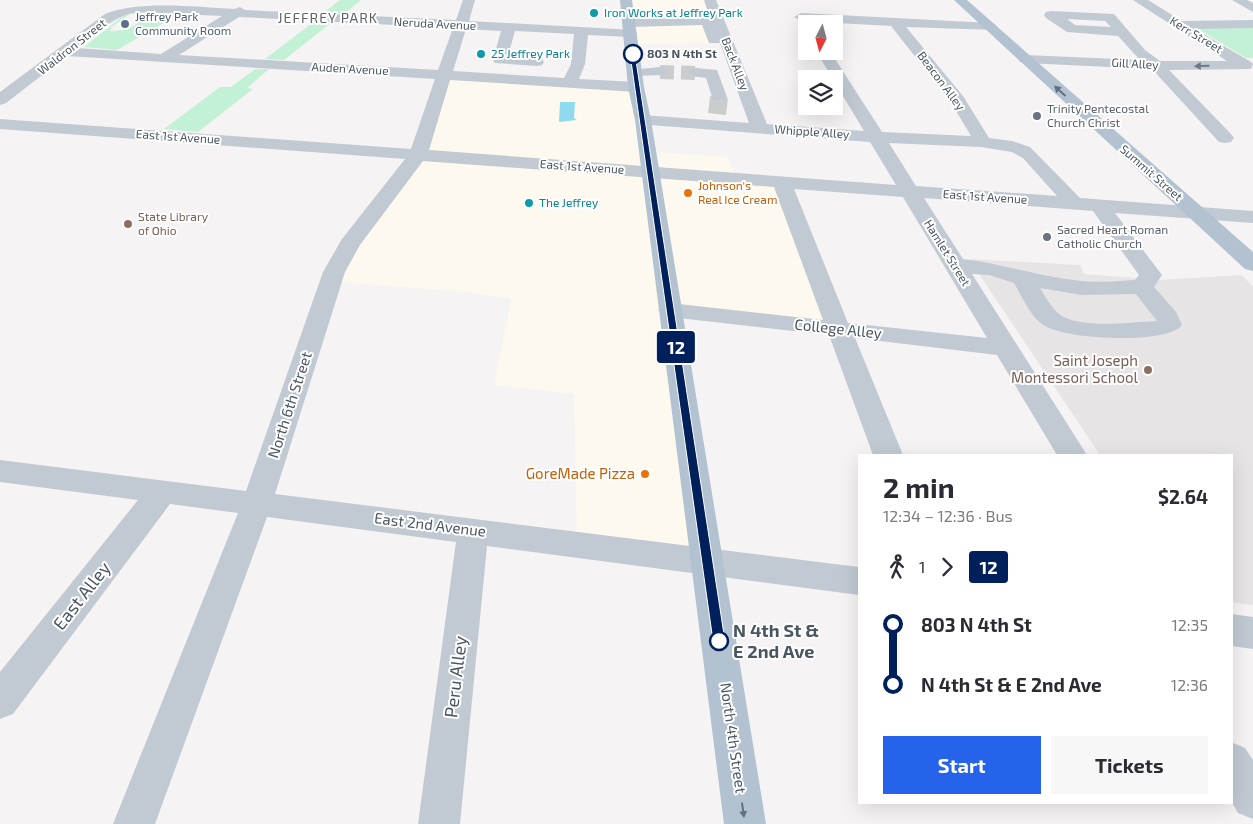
<!DOCTYPE html>
<html lang="en">
<head>
<meta charset="utf-8">
<style>
	body { margin:0; font-family:"Exo 2",sans-serif; background:#f7f7f7; color:#2b2b33; height:100vh; display:flex; flex-direction:column; font-size:19px; white-space:nowrap }
	* { box-sizing:border-box; margin:0 }
	p { font-size:16px; color:#7c7c81 }
	.icon { flex:none; width:28px; height:28px; fill:none; stroke:currentColor; stroke-width:2; stroke-linecap:round; stroke-linejoin:round }
	.map { position:relative; flex:1; overflow:hidden }
	.sheet { position:absolute; left:858px; top:454px; width:375px; height:350px; display:flex; flex-direction:column; background:#fff; border-radius:0px; box-shadow:0 5px 20px #0002 }
	.sheet>* { flex:none }
	.badge { padding:0 10px; border-radius:4px; font-size:18px; line-height:32px }
	.needle { width:32px; rotate:186deg }
	.controls { position:absolute; left:798px; top:15px; display:grid; gap:10px }
	.controls a { display:grid; place-items:center; width:45px; height:45px; border-radius:0px; background:#fff; box-shadow:0 5px 20px #0002; font-size:25px }
	.map>.badge { position:absolute; translate:-50% -50%; box-shadow:0 0 0 2px #fff }
	.legs { display:flex; align-items:center; gap:8px; height:55px; padding:0 25px; font-size:16px }
	.legs p { margin-inline-start:auto }
	.overview { display:flex; align-items:center; justify-content:space-between; height:85px; padding:0 25px }
	h1 { font-size:28px; font-weight:700; line-height:38px }
	.button { display:flex; gap:10px; margin-top:auto; padding:10px 25px }
	.button a { flex:1; height:58px; border-radius:0px; background:#2563eb; color:#fff; font-size:20px; font-weight:700; line-height:58px; text-align:center }
	.button a+a { background:#f7f7f7; color:#2b2b33 }
	ul { padding:0 25px; list-style:none }
	li { display:flex; align-items:center; gap:18px; height:60px; font-size:19px }
	li i { display:grid; place-items:center; width:8px; height:100%; margin:0 6px; background:currentColor }
	li i::after { content:''; width:12px; height:12px; margin:-6px; border:4px solid; border-radius:50%; background:#fff }
	li p { margin-inline-start:auto }
	li:first-child i { background:linear-gradient(#0000 50%,currentColor 0) }
	li:last-child i { background:linear-gradient(currentColor 50%,#0000 0) }
	.map>svg:first-child { display:block }
	.commercial { fill:#fdf9ef }
	.education { fill:#e6e4e5 }
	.green { fill:#c3f1d5; fill-rule:evenodd }
	.water { fill:#90daee }
	.lines { fill:none; stroke-linecap:round; stroke-linejoin:round }
	.minor-tunnel-far1 { stroke:#caccce; stroke-width:14; stroke-dasharray:14 7; stroke-linecap:butt }
	.minor-tunnel { stroke:#caccce; stroke-width:18; stroke-dasharray:18 9; stroke-linecap:butt }
	.minor { fill:#c1cad2; fill-rule:evenodd }
	.major { fill:#b3c2d1; fill-rule:evenodd }
	.oneway { fill:#6e7983 }
	.oneway2 { fill:#64717d }
	.line-1 { fill:#00205b; stroke:#fff }
	.culture-dot { fill:#0f9aa8; stroke:#fff; stroke-width:2 }
	.service-dot { fill:#5c6f8a; stroke:#fff; stroke-width:2 }
	.stop-1-dot { fill:#fff; stroke:#00205b; stroke-width:2.5 }
	.worship-dot { fill:#6b7280; stroke:#fff; stroke-width:2 }
	.food-dot { fill:#e8710a; stroke:#fff; stroke-width:2 }
	.education-dot { fill:#8d6e63; stroke:#fff; stroke-width:2 }
	.labels { text-anchor:middle; stroke-width:4; stroke-linejoin:round; paint-order:stroke }
	.far-culture-label { font-size:12px; fill:#0d838f; stroke:#fff; text-anchor:start }
	.far-service-label { font-size:12px; fill:#4e5e75; stroke:#fff; text-anchor:start }
	.far-street-label { font-size:12px; fill:#4a5661; stroke:#fff }
	.far-stop-label { font-size:12px; font-weight:bold; fill:#4a5661; stroke:#fff; text-anchor:start }
	.far-worship-label { font-size:12px; fill:#5b616d; stroke:#fff; text-anchor:start }
	.far-food-label { font-size:12px; fill:#c56008; stroke:#fff; text-anchor:start }
	.far-education-label { font-size:12px; fill:#785e54; stroke:#fff; text-anchor:start }
	.far-neighbourhood-label { font-size:14px; letter-spacing:1px; fill:#5f6368; stroke:#fff }
	.street-label { font-size:15px; fill:#4a5661; stroke:#fff }
	.education-label { font-size:15px; fill:#785e54; stroke:#fff; text-anchor:end }
	.food-label { font-size:15px; fill:#c56008; stroke:#fff; text-anchor:end }
	.near-street-label { font-size:18px; fill:#4a5661; stroke:#fff }
	.near-stop-label { font-size:18px; font-weight:bold; fill:#4a5661; stroke:#fff; text-anchor:start }
</style>
</head>
<body>
<div class="map">
<svg width="1253" height="824" viewBox="0 0 1253 824">
	<rect width="100%" height="100%" fill="#f5f3f3"/>
	<path class="commercial" d="M 626,0 L 709,0 L 728,43 L 632,44 Z
		M 446,76 L 639,88 L 649,152 L 728,157 L 737,178 L 421,154 Z
		M 418,155 L 781,183 L 843,329 L 672,309 L 706,561 L 577,543 L 574,394 L 494,385 L 511,299 L 468,292 L 324,281 Z"/>
	<path class="education" d="M 969,259 L 1080,265 L 1084,274 L 1159,280 L 1241,275 L 1253,286 L 1253,605 L 1231,602 L 1231,455 L 1100,455 Z"/>
	<path class="green" d="M 340,0 L 361,0 L 343,15 L 322,14 Z
		M 134,12 L 179,14 L 117,50 L 84,47 L 124,15 ZM 130,14 L 142,14 L 140,16 L 145,16 L 136,21 L 139,22 C 130,29 121,31 110,31 L 112,28 L 110,28 Z
		M 315,21 L 332,22 L 284,60 L 265,59 Z
		M 1253,25 L 1253,58 L 1246,58 L 1193,26 Z
		M 255,69 L 269,69 L 247,88 L 253,89 L 198,132 L 164,129 L 220,87 L 231,87 Z"/>
	<path class="water" d="M 560,102 L 575,102 L 574,118 L 577,120 L 559,122 Z"/>
	<g class="lines">
		<path class="minor-tunnel-far1" d="M 660,72 L 696,73"/>
		<path class="minor-tunnel" d="M 717,114 L 719,97"/>
		<path class="minor" d="M 463,0 L 475,0 L 469,21 L 635,30 L 637,33 L 630,37 L 588,35 L 585,64 L 579,79 L 636,82 L 642,84 L 644,87 L 642,90 L 636,92 L 450,80 L 429,150 L 896,185 L 870,142 L 637,124 L 635,120 L 637,116 L 643,115 L 749,123 L 720,43 L 709,43 L 702,25 L 629,27 L 622,23 L 629,19 L 710,18 L 704,0 L 716,0 L 767,124 L 864,131 L 816,51 L 830,51 L 882,132 L 971,136 L 950,101 L 891,26 L 801,21 L 794,17 L 801,13 L 990,23 L 995,24 L 997,27 L 995,30 L 906,27 L 963,96 L 989,138 L 1012,141 L 1030,147 L 1080,198 L 1253,211 L 1253,223 L 1115,213 L 1162,275 L 1154,287 L 1176,312 L 1182,325 C 1168,345 1061,340 1042,324 C 1029,314 1022,296 1014,283 L 989,275 L 972,274 L 1087,455 L 1057,455 L 997,355 L 855,338 L 903,455 L 873,455 L 829,335 L 670,317 L 662,315 L 658,310 L 662,305 L 670,303 L 823,320 L 774,187 L 423,161 L 360,245 L 345,272 L 275,494 L 859,567 L 859,595 L 487,546 L 460,824 L 418,824 L 456,542 L 267,517 L 155,824 L 113,824 L 238,513 L 170,504 L 13,714 L 0,719 L 0,672 L 138,500 L 0,482 L 0,460 L 246,491 L 323,272 L 342,239 L 405,159 L 0,129 L 0,119 L 411,149 L 435,79 L 67,56 L 6,103 L 0,105 L 0,92 L 105,14 C 138,0 197,7 234,9 L 240,7 L 245,10 L 456,20 ZM 137,12 L 222,16 L 161,54 L 77,48 C 96,34 113,16 137,12 ZM 239,17 L 453,28 L 438,70 L 179,55 ZM 466,29 L 501,31 L 493,60 L 495,63 L 537,66 L 542,65 L 544,62 L 542,59 L 508,56 L 515,31 L 574,34 L 571,64 L 564,78 L 453,71 ZM 889,143 L 981,147 L 1012,152 L 1023,158 L 1057,196 L 916,186 ZM 794,189 L 903,197 L 987,338 L 848,323 ZM 924,198 L 1093,211 L 1139,275 L 1135,280 C 1118,281 1099,283 1081,281 C 1041,277 1003,264 963,259 ZM 1040,288 L 1082,295 L 1136,294 L 1157,321 C 1132,322 1077,330 1058,313 C 1050,306 1045,296 1040,288 Z
			M 1133,0 L 1148,0 L 1182,21 L 1253,20 L 1253,28 L 1195,29 L 1251,62 L 1253,64 L 1251,69 L 1169,70 L 1231,134 L 1234,138 L 1231,142 L 1225,143 L 1219,142 L 1152,69 L 1025,63 L 1020,62 L 1018,59 L 1020,56 L 1025,55 L 1140,60 L 1118,36 L 1067,32 L 1046,18 L 1044,15 L 1046,12 L 1051,11 L 1114,14 L 1145,50 L 1160,61 L 1227,61 ZM 1067,19 L 1105,21 L 1111,27 L 1075,25 Z
			M 1232,0 L 1247,0 L 1253,3 L 1253,12 Z
			M 660,67 L 665,69 L 668,72 L 665,75 L 630,76 L 627,73 L 630,70 Z
			M 696,68 L 717,70 L 727,97 L 725,100 L 713,100 L 706,78 L 691,76 L 688,73 L 691,70 Z
			M 1231,614 L 1253,617 L 1253,649 L 1231,646 Z
			M 1231,742 L 1245,748 L 1253,760 L 1253,819 L 1238,813 L 1231,801 Z"/>
		<path class="major" d="M 620,0 L 632,0 L 644,87 L 651,120 L 766,824 L 724,824 L 635,120 L 628,87 Z
			M 954,0 L 967,0 L 1253,252 L 1253,271 L 1245,269 Z"/>
	</g>
	<defs><path id="oneway-solid" d="M-6-.8H1V-3.2L6.5 0L1 3.2V.8H-6Z" transform="scale(1.25)"/></defs>
	<use class="oneway" href="#oneway-solid" transform="translate(1202 66) rotate(179)"/>
	<g class="oneway2">
		<use href="#oneway-solid" transform="translate(1060 91) rotate(-138)"/>
		<use href="#oneway-solid" transform="translate(743 810) rotate(82)"/>
	</g>
	<path class="line-1" d="M 633,52 L 635,54 L 725,641 L 723,645 L 719,647 L 714,645 L 713,641 L 630,54 Z"/>
	<g class="culture-dot">
		<circle cx="594" cy="13" r="5"/>
		<circle cx="481" cy="54" r="5"/>
		<circle cx="529" cy="203" r="5"/>
	</g>
	<circle class="service-dot" cx="125" cy="24" r="5"/>
	<g class="stop-1-dot">
		<circle cx="633" cy="54" r="9"/>
		<circle cx="719" cy="641" r="9"/>
	</g>
	<g class="worship-dot">
		<circle cx="1037" cy="116" r="5"/>
		<circle cx="1047" cy="237" r="5"/>
	</g>
	<g class="food-dot">
		<circle cx="688" cy="193" r="5"/>
		<circle cx="645" cy="474" r="5"/>
	</g>
	<g class="education-dot">
		<circle cx="128" cy="224" r="5"/>
		<circle cx="1148" cy="370" r="5"/>
	</g>
	<g class="labels">
		<g class="far-culture-label">
			<text x="604" y="17">Iron Works at Jeffrey Park</text>
			<text x="491" y="58">25 Jeffrey Park</text>
			<text x="539" y="207">The Jeffrey</text>
		</g>
		<g class="far-service-label">
			<text x="135" y="21">Jeffrey Park<tspan x="135" dy="14">Community Room</tspan></text>
		</g>
		<g class="far-street-label">
			<text transform="translate(435 24) rotate(3)" y="4">Neruda Avenue</text>
			<text transform="translate(1196 35) rotate(31)" y="4">Kerr Street</text>
			<text transform="translate(72 47) rotate(-38)" y="4">Waldron Street</text>
			<text transform="translate(735 64) rotate(69)" y="4">Back Alley</text>
			<text transform="translate(1135 64) rotate(3)" y="4">Gill Alley</text>
			<text transform="translate(350 69) rotate(3)" y="4">Auden Avenue</text>
			<text transform="translate(941 81) rotate(53)" y="4">Beacon Alley</text>
			<text transform="translate(812 132) rotate(4)" y="4">Whipple Alley</text>
			<text transform="translate(178 137) rotate(4)" y="4">East 1st Avenue</text>
			<text transform="translate(582 167) rotate(4)" y="4">East 1st Avenue</text>
			<text transform="translate(1151 173) rotate(41)" y="4">Summit Street</text>
			<text transform="translate(985 197) rotate(4)" y="4">East 1st Avenue</text>
			<text transform="translate(947 253) rotate(58)" y="4">Hamlet Street</text>
		</g>
		<g class="far-stop-label">
			<text x="647" y="58">803 N 4th St</text>
		</g>
		<g class="far-worship-label">
			<text x="1047" y="113">Trinity Pentecostal<tspan x="1047" dy="14">Church Christ</tspan></text>
			<text x="1057" y="234">Sacred Heart Roman<tspan x="1057" dy="14">Catholic Church</tspan></text>
		</g>
		<g class="far-food-label">
			<text x="698" y="190">Johnson's<tspan x="698" dy="14">Real Ice Cream</tspan></text>
		</g>
		<g class="far-education-label">
			<text x="138" y="221">State Library<tspan x="138" dy="14">of Ohio</tspan></text>
		</g>
		<g class="far-neighbourhood-label">
			<text x="328" y="23">JEFFREY PARK</text>
		</g>
		<g class="street-label">
			<text transform="translate(838 329) rotate(6)" y="5">College Alley</text>
			<text transform="translate(290 405) rotate(-72)" y="5">North 6th Street</text>
			<text transform="translate(430 525) rotate(7)" y="5">East 2nd Avenue</text>
			<text transform="translate(733 738) rotate(82)" y="5">North 4th Street</text>
		</g>
		<g class="education-label">
			<text x="1138" y="366">Saint Joseph<tspan x="1138" dy="17">Montessori School</tspan></text>
		</g>
		<g class="food-label">
			<text x="635" y="479">GoreMade Pizza</text>
		</g>
		<g class="near-street-label">
			<text transform="translate(82 596) rotate(-52)" y="6">East Alley</text>
			<text transform="translate(456 677) rotate(-83)" y="6">Peru Alley</text>
		</g>
		<g class="near-stop-label">
			<text x="733" y="637">N 4th St &amp;<tspan x="733" dy="21">E 2nd Ave</tspan></text>
		</g>
	</g>
</svg>
<div class="controls">
<a><svg class="needle" viewBox="-14 -14 28 28"><path d="M0-13l5 13h-10z" fill="#e53935"/><path d="M0 13l5-13h-10z" fill="#7c7c81"/></svg></a>
<a><svg class="icon" aria-label="layers" viewBox="0 0 24 24"><path d="M12 4l9 5-9 5-9-5zM3 14l9 5 9-5"/></svg></a>
</div>
<b class="badge" style="left:676px;top:347px;background:#00205b;color:#fff">12</b>
<section class="sheet">
<div class="overview"><div><h1>2 min</h1><p>12:34 – 12:36 · Bus</p></div><b>$2.64</b></div>
<div class="legs"><svg class="icon" aria-label="walk" viewBox="0 0 24 24"><circle cx="13" cy="4" r="2"/><path d="M13 8l-2 6 4 7M11 14l-3 7M7 12l3-4h3l4 4"/></svg>1<svg class="icon" aria-label="forward" viewBox="0 0 24 24"><path d="M9 5l7 7-7 7"/></svg><b class="badge" style="background:#00205b;color:#fff">12</b></div>
<ul>
<li><i style="color:#00205b"></i><b>803 N 4th St</b><p>12:35</p></li>
<li><i style="color:#00205b"></i><b>N 4th St &amp; E 2nd Ave</b><p>12:36</p></li>
</ul>
<div class="button"><a>Start</a><a>Tickets</a></div>
</section>
</div>
</body>
</html>
